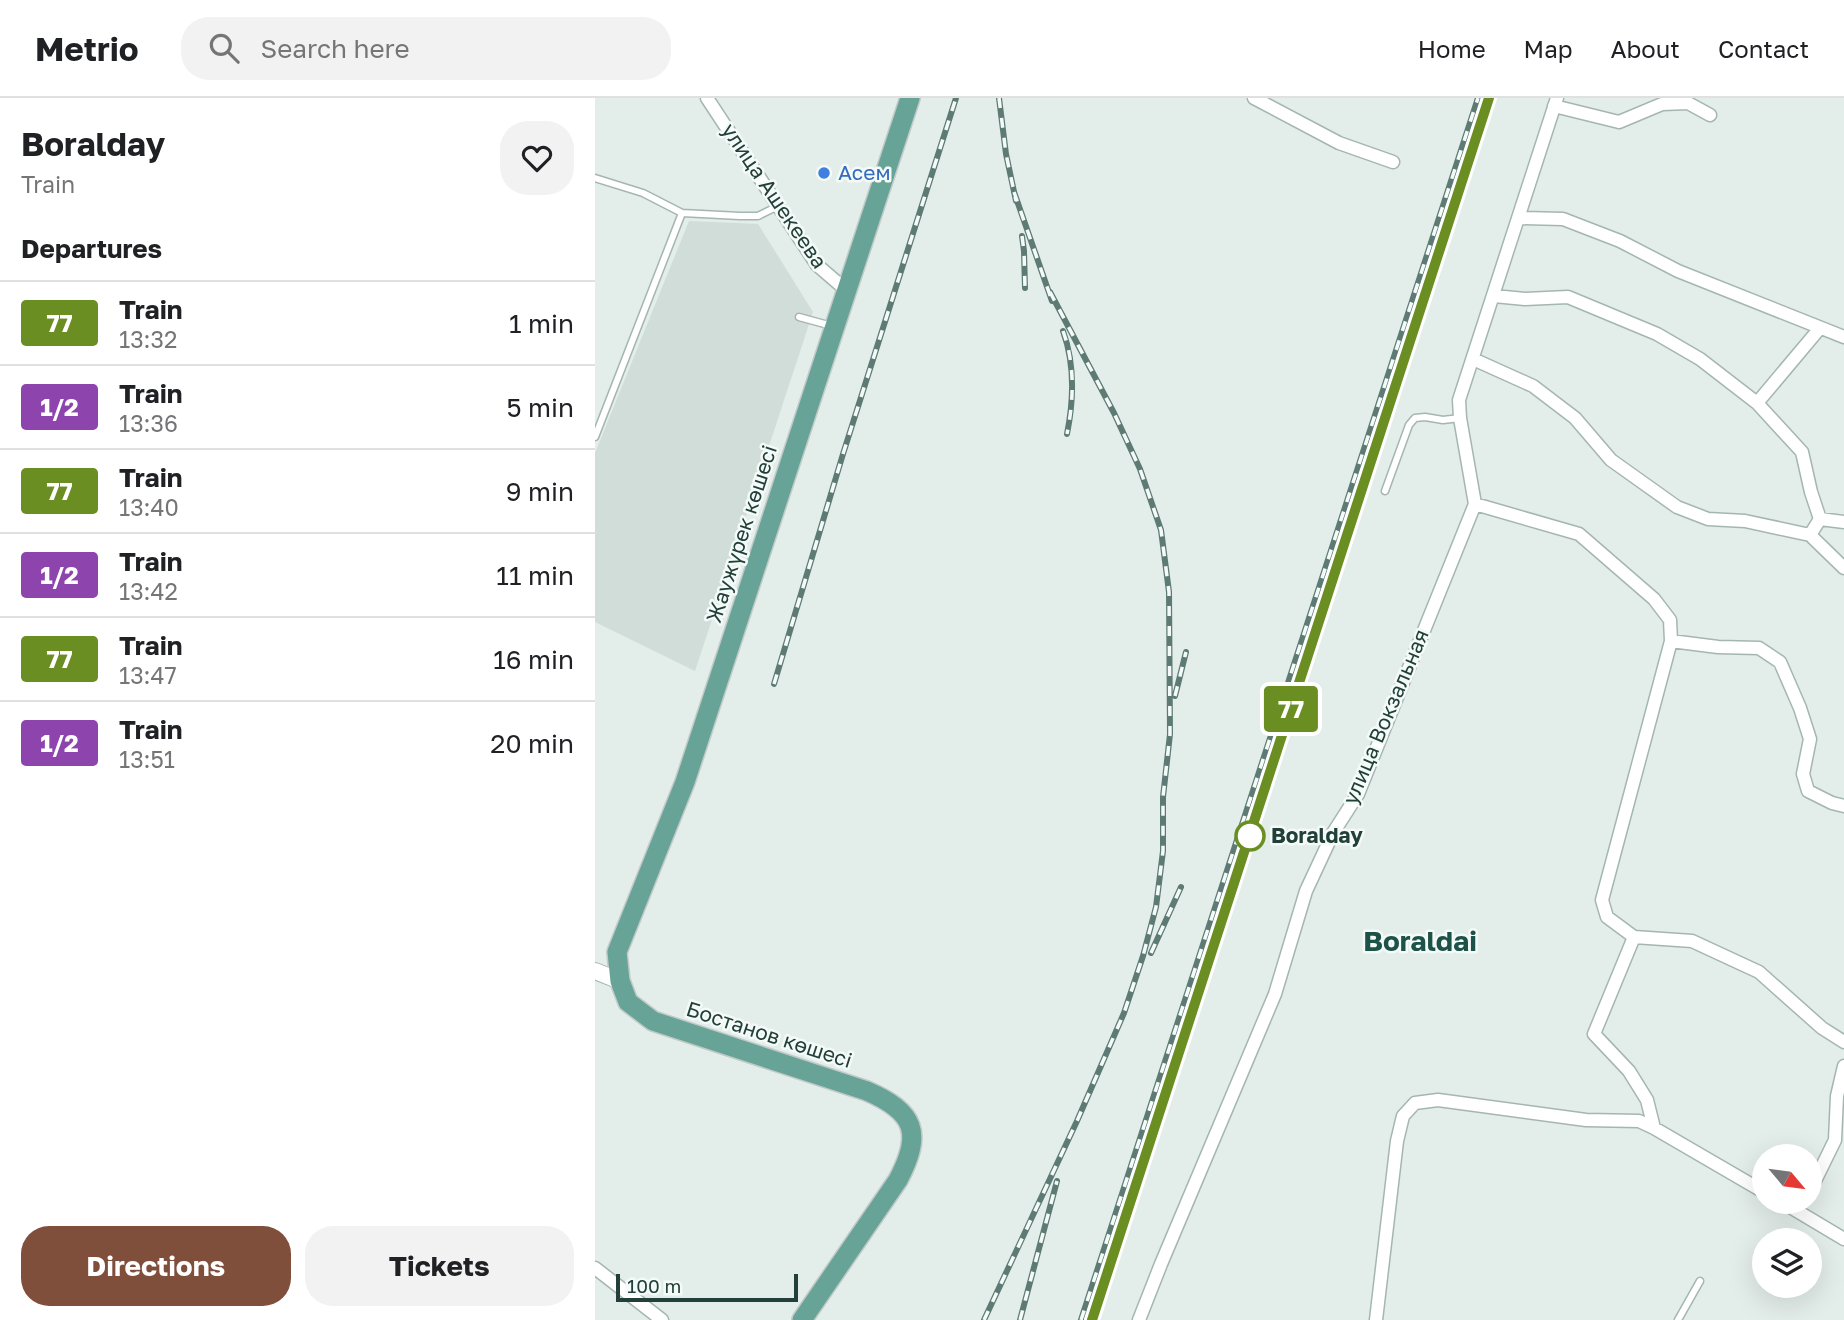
<!DOCTYPE html>
<html lang="en">
<head>
<meta charset="utf-8">
<style>
	body { margin:0; font-family:"Golos Text",sans-serif; background:#f2f2f2; color:#202124; height:100vh; display:flex; flex-direction:column; font-size:26px; white-space:nowrap }
	* { box-sizing:border-box; margin:0 }
	p { font-size:23px; color:#757577 }
	.icon { flex:none; width:38px; height:38px; fill:none; stroke:currentColor; stroke-width:2; stroke-linecap:round; stroke-linejoin:round }
	.map { position:relative; flex:1; overflow:hidden }
	.drawer { display:flex; flex-direction:column; background:#fff; width:595px }
	.drawer>* { flex:none }
	.badge { padding:0 14px; border-radius:5px; font-size:24px; line-height:46px }
	.needle { width:46px; rotate:119deg }
	.fabs { position:absolute; left:1157px; top:1046px; display:grid; gap:14px }
	.fabs a { display:grid; place-items:center; width:70px; height:70px; border-radius:50%; background:#fff; box-shadow:0 7px 28px #0002; font-size:35px }
	.scale { position:absolute; left:21px; bottom:18px; width:182px; box-sizing:border-box; padding-left:7px; border:4px solid #224039; border-top:0; font-size:19px; line-height:24px; white-space:nowrap; color:#224039; -webkit-text-stroke:5px #f4faf7; paint-order:stroke }
	.map>.badge { position:absolute; translate:-50% -50%; box-shadow:0 0 0 4px #fff }
	h2 { padding:0 21px; font-size:26px; line-height:63px }
	.round { display:grid; place-items:center; flex:none; width:74px; height:74px; border-radius:28px; background:#f2f2f2 }
	.headline { display:flex; align-items:center; justify-content:space-between; height:119px; padding:0 21px }
	h1 { font-size:33px; font-weight:700; line-height:52px }
	.action { display:flex; gap:14px; margin-top:auto; padding:14px 21px }
	.action a { flex:1; height:80px; border-radius:28px; background:#804f3c; color:#fff; font-size:28px; font-weight:700; line-height:80px; text-align:center }
	.action a+a { background:#f2f2f2; color:#202124 }
	ul { padding:0; list-style:none }
	li { display:flex; align-items:center; gap:21px; height:84px; padding:0 21px; border-top:2px solid #e0e0e0 }
	li div { flex:1 }
	li b { display:block; font-size:26px }
	li em { font-style:normal }
	li .badge { min-width:77px; font-weight:700; text-align:center }
	header { display:flex; align-items:center; gap:42px; box-sizing:border-box; height:98px; padding:0 35px; background:#fff; border-bottom:2px solid #e0e0e0 }
	header strong { font-size:33px }
	nav { display:flex; gap:38px; margin-inline-start:auto; font-size:24px }
	.search { width:490px; height:63px; background:#f2f2f2; display:flex; align-items:center; gap:18px; box-sizing:border-box; padding:0 24px; border-radius:28px; color:#757577; font-size:26px }
	main { display:flex; flex:1; min-height:0 }
	.map>svg:first-child { display:block }
	.built { fill:#d1ddd8 }
	.lines { fill:none; stroke-linecap:round; stroke-linejoin:round }
	.service-casing { stroke:#a5b6b1; stroke-width:9 }
	.minor-casing { stroke:#a5b6b1; stroke-width:15 }
	.tertiary-casing { stroke:#a5b6b1; stroke-width:18 }
	.primary-casing { stroke:#c1cac8; stroke-width:22 }
	.service { stroke:#fff; stroke-width:6 }
	.minor { stroke:#fff; stroke-width:12 }
	.tertiary { stroke:#fff; stroke-width:16 }
	.primary { stroke:#67a497; stroke-width:19 }
	.rail-casing { stroke:#5d7b74; stroke-width:6 }
	.rail { stroke:#f4faf7; stroke-width:3.5; stroke-dasharray:10; stroke-linecap:butt }
	.line-casing { stroke:#fff; stroke-width:16 }
	.line { stroke:#6b8e23; stroke-width:10 }
	.shop-dot { fill:#3f7fe0; stroke:#f4faf7; stroke-width:2.5 }
	.stop-dot { fill:#fff; stroke:#6b8e23; stroke-width:3.5 }
	.labels { text-anchor:middle; stroke-width:5; stroke-linejoin:round; paint-order:stroke }
	.shop-label { font-size:21px; fill:#366cbe; stroke:#f4faf7; text-anchor:start }
	.street-label { font-size:21px; fill:#224039; stroke:#f4faf7 }
	.stop-label { font-size:21px; font-weight:bold; fill:#224039; stroke:#f4faf7; text-anchor:start }
	.district-label { font-size:28px; font-weight:bold; fill:#1d5248; stroke:#f4faf7 }
</style>
</head>
<body>
<header>
<strong>Metrio</strong>
<div class="search"><svg class="icon" aria-label="search" viewBox="0 0 24 24"><circle cx="10" cy="10" r="6"/><path d="M15 15l6 6"/></svg>Search here</div>
<nav><a>Home</a><a>Map</a><a>About</a><a>Contact</a></nav>
</header>
<main>
<section class="drawer">
<div class="headline"><div><h1>Boralday</h1><p>Train</p></div><a class="round"><svg class="icon" aria-label="heart" viewBox="0 0 24 24"><path d="M12 20l-8-8c-3-5 5-10 8-4 3-6 11-1 8 4z"/></svg></a></div>
<h2>Departures</h2>
<ul>
<li><span class="badge" style="background:#6b8e23;color:#fff">77</span><div><b>Train</b><p>13:32</p></div><em>1 min</em></li>
<li><span class="badge" style="background:#8e44ad;color:#fff">1/2</span><div><b>Train</b><p>13:36</p></div><em>5 min</em></li>
<li><span class="badge" style="background:#6b8e23;color:#fff">77</span><div><b>Train</b><p>13:40</p></div><em>9 min</em></li>
<li><span class="badge" style="background:#8e44ad;color:#fff">1/2</span><div><b>Train</b><p>13:42</p></div><em>11 min</em></li>
<li><span class="badge" style="background:#6b8e23;color:#fff">77</span><div><b>Train</b><p>13:47</p></div><em>16 min</em></li>
<li><span class="badge" style="background:#8e44ad;color:#fff">1/2</span><div><b>Train</b><p>13:51</p></div><em>20 min</em></li>
</ul>
<div class="action"><a>Directions</a><a>Tickets</a></div>
</section>
<div class="map">
<svg width="1249" height="1222" viewBox="0 0 1249 1222">
	<rect width="100%" height="100%" fill="#e3ede9"/>
	<path class="built" d="M 94,123 L 163,126 L 218,214 L 100,573 L 0,524 L 0,355 Z"/>
	<g class="lines">
		<defs>
			<path id="service" d="M 0,80 L 48,95 L 87,115 L 145,118 L 163,118 L 183,108
				M 204,219 L 237,228
				M 0,339 L 87,115
				M 790,393 L 814,327 L 820,320 L 830,319 L 848,322 L 865,320
				M 1083,1222 L 1105,1183"/>
			<path id="minor" d="M 112,0 L 222,167 L 251,192
				M 659,0 L 744,45 L 798,64
				M 959,8 L 1024,24 L 1067,6 L 1093,5 L 1115,17
				M 924,120 L 968,121 L 1025,143 L 1083,173 L 1249,239
				M 878,261 L 938,288 L 980,320 L 1016,362 L 1082,409 L 1113,421 L 1150,423 L 1215,437 L 1225,421 L 1216,394 L 1207,354 L 1162,305 L 1105,261 L 1062,236 L 973,199 L 930,201 L 899,198
				M 1162,305 L 1225,230
				M 880,406 L 984,436 L 1059,501 L 1075,522 L 1076,543 L 1007,802 L 1012,819 L 1039,839 L 999,936 L 1034,973 L 1052,1002 L 1059,1030
				M 1225,421 L 1249,424
				M 1215,437 L 1249,470
				M 1076,543 L 1123,549 L 1164,550 L 1185,564 L 1205,610 L 1215,641 L 1208,676 L 1213,693 L 1237,705 L 1249,708
				M 1039,839 L 1097,843 L 1164,874 L 1227,930 L 1249,944
				M 1214,1095 L 1240,1042 L 1242,998 L 1249,968
				M 1187,1104 L 1249,1141
				M 0,1170 L 67,1222
				M 544,1222 L 566,1166 L 680,896 L 711,793 L 738,735 L 763,696 L 880,406 L 865,320 L 864,302 L 962,0
				M 781,1222 L 802,1043 L 808,1018 L 820,1005 L 843,1002 L 991,1022 L 1044,1023 L 1059,1030 L 1169,1094"/>
			<path id="tertiary" d="M 0,873 L 25,883"/>
			<path id="primary" d="M 207,1222 L 303,1082 C 328,1035 320,1014 272,993 L 58,923 L 33,904 L 25,883 L 22,854 L 90,684 L 315,0"/>
		</defs>
		<use href="#service" class="service-casing"/>
		<use href="#minor" class="minor-casing"/>
		<use href="#tertiary" class="tertiary-casing"/>
		<use href="#primary" class="primary-casing"/>
		<use href="#service" class="service"/>
		<use href="#minor" class="minor"/>
		<use href="#tertiary" class="tertiary"/>
		<use href="#primary" class="primary"/>
		<defs>
			<path id="rail" d="M 404,0 L 411,56 L 421,103
				M 419,94 L 457,203
				M 427,138 L 429,153 L 430,190
				M 468,233 C 480,266 479,301 472,336
				M 179,586 L 248,356 L 361,0
				M 580,598 L 591,554
				M 556,855 L 586,789
				M 389,1222 L 482,1023 L 529,915 L 548,858 L 561,809 L 568,753 L 568,699 L 575,636 L 574,494 L 566,432 L 545,371 L 519,315 L 455,194
				M 425,1222 L 462,1083
				M 486,1222 L 883,0
				M 497,1222 L 894,0"/>
		</defs>
		<use href="#rail" class="rail-casing"/>
		<use href="#rail" class="rail"/>
	</g>
	<g class="lines">
		<defs>
			<path id="line" d="M 497,1222 L 894,0"/>
		</defs>
		<use href="#line" class="line-casing"/>
		<use href="#line" class="line"/>
	</g>
	<circle class="shop-dot" cx="229" cy="75" r="7"/>
	<circle class="stop-dot" cx="655" cy="738" r="14"/>
	<g class="labels">
		<g class="shop-label">
			<text x="243" y="82">Асем</text>
		</g>
		<g class="street-label">
			<text transform="translate(179 98) rotate(56)" y="7">улица Ашекеева</text>
			<text transform="translate(147 436) rotate(-72)" y="7">Жаужүрек көшесі</text>
			<text transform="translate(791 619) rotate(-67)" y="7">улица Вокзальная</text>
			<text transform="translate(174 937) rotate(18)" y="7">Бостанов көшесі</text>
		</g>
		<g class="stop-label">
			<text x="676" y="745">Boralday</text>
		</g>
		<g class="district-label">
			<text x="825" y="853">Boraldai</text>
		</g>
	</g>
</svg>
<div class="fabs">
<a><svg class="needle" viewBox="-14 -14 28 28"><path d="M0-13l5 13h-10z" fill="#e53935"/><path d="M0 13l5-13h-10z" fill="#757577"/></svg></a>
<a><svg class="icon" aria-label="layers" viewBox="0 0 24 24"><path d="M12 4l9 5-9 5-9-5zM3 14l9 5 9-5"/></svg></a>
</div>
<div class="scale">100 m</div>
<b class="badge" style="left:696px;top:611px;background:#6b8e23;color:#fff">77</b>
</div>
</main>
</body>
</html>
